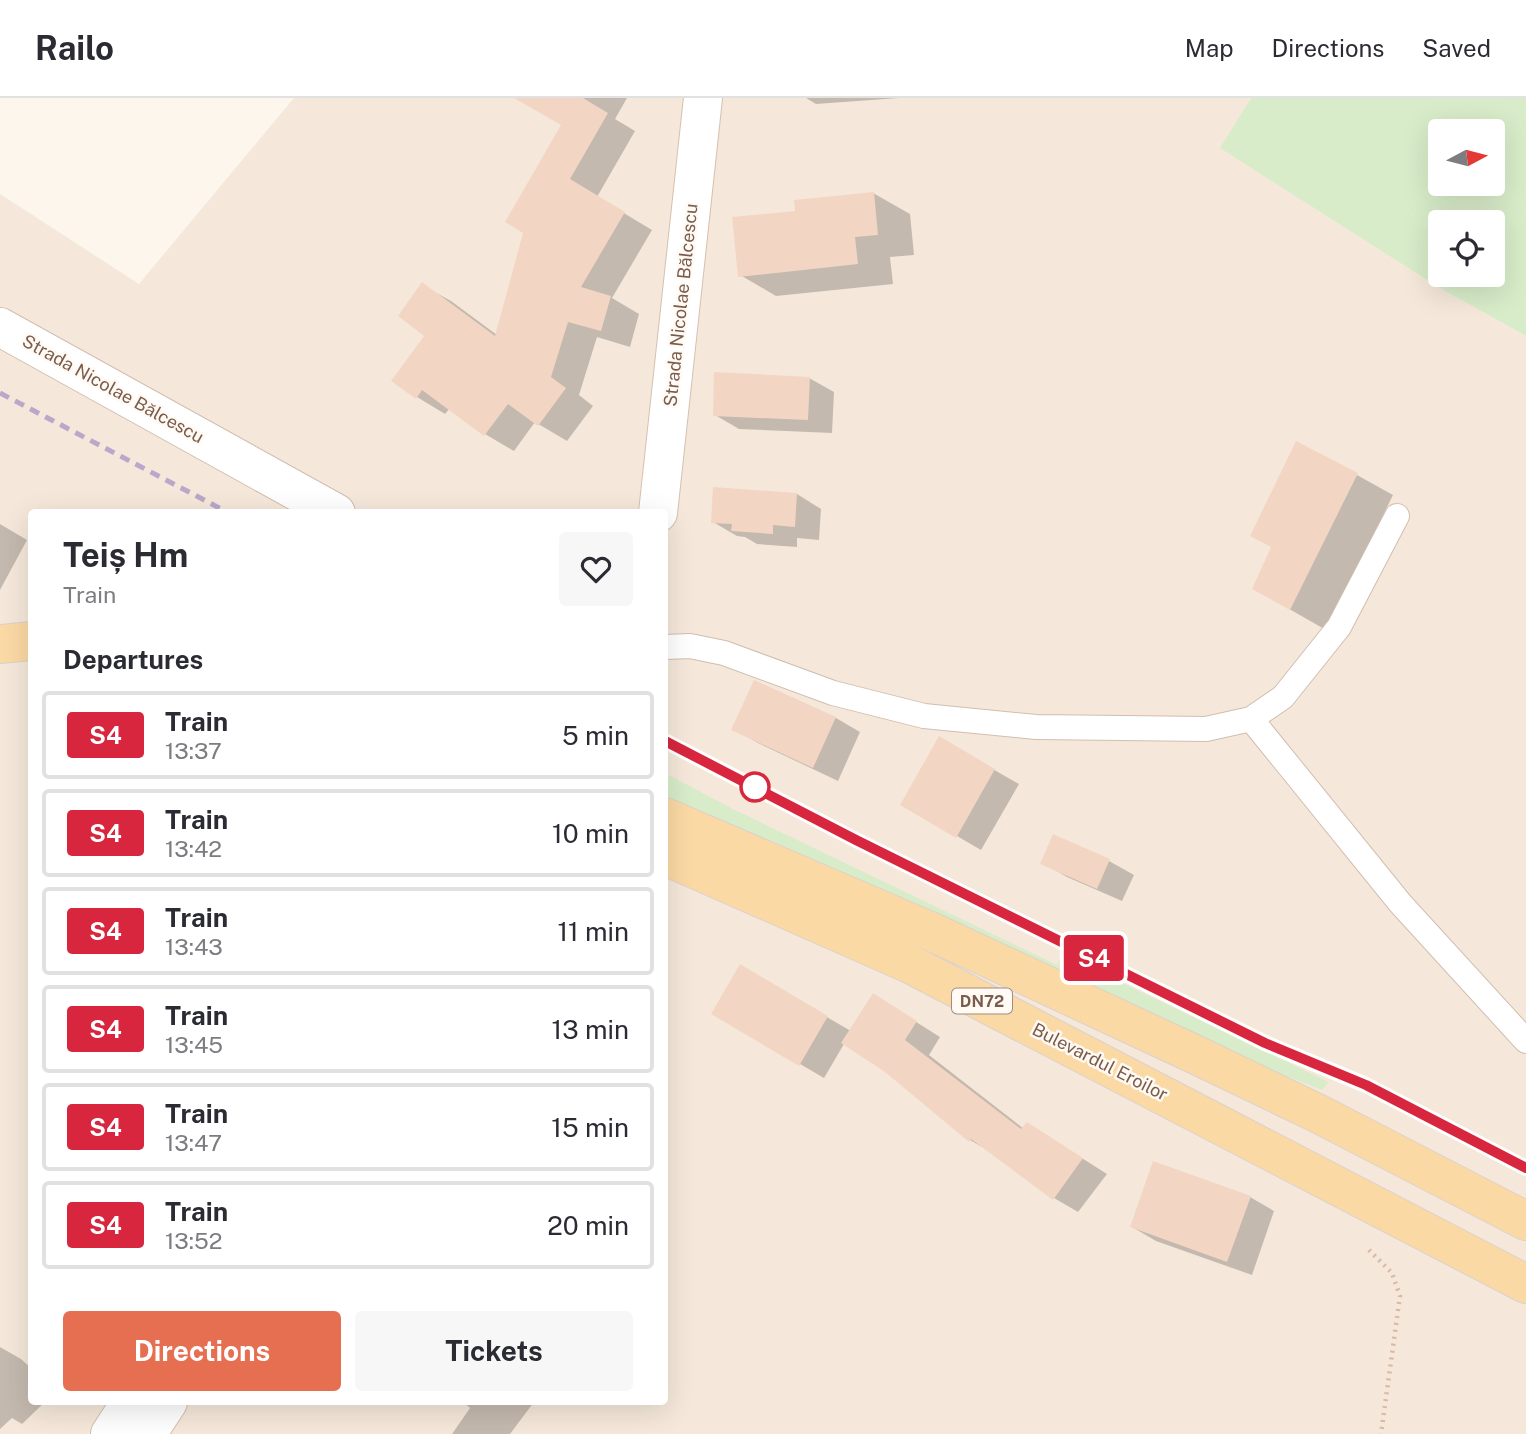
<!DOCTYPE html>
<html lang="en">
<head>
<meta charset="utf-8">
<style>
	body { margin:0; font-family:"Public Sans",sans-serif; background:#f7f7f7; color:#2b2b33; height:100vh; display:flex; flex-direction:column; font-size:26px; white-space:nowrap }
	* { box-sizing:border-box; margin:0 }
	p { font-size:23px; color:#7c7c81 }
	.icon { flex:none; width:38px; height:38px; fill:none; stroke:currentColor; stroke-width:2; stroke-linecap:round; stroke-linejoin:round }
	.map { position:relative; flex:1; overflow:hidden }
	.details { position:absolute; left:28px; top:411px; width:640px; height:896px; display:flex; flex-direction:column; background:#fff; border-radius:7px; box-shadow:0 7px 28px #0002 }
	.details>* { flex:none }
	.badge { padding:0 14px; border-radius:5px; font-size:24px; line-height:46px }
	.needle { width:46px; rotate:83deg }
	.buttons { position:absolute; left:1428px; top:21px; display:grid; gap:14px }
	.buttons a { display:grid; place-items:center; width:77px; height:77px; border-radius:7px; background:#fff; box-shadow:0 7px 28px #0002; font-size:35px }
	.map>.badge { position:absolute; translate:-50% -50%; box-shadow:0 0 0 4px #fff }
	h2 { padding:0 35px; font-size:26px; line-height:63px }
	.round { display:grid; place-items:center; flex:none; width:74px; height:74px; border-radius:7px; background:#f7f7f7 }
	.overview { display:flex; align-items:center; justify-content:space-between; height:119px; padding:0 35px }
	h1 { font-size:33px; font-weight:700; line-height:52px }
	.cta { display:flex; gap:14px; margin-top:auto; padding:14px 35px }
	.cta a { flex:1; height:80px; border-radius:7px; background:#e76f51; color:#fff; font-size:28px; font-weight:700; line-height:80px; text-align:center }
	.cta a+a { background:#f7f7f7; color:#2b2b33 }
	ul { padding:0; list-style:none }
	li { display:flex; align-items:center; gap:21px; height:88px; margin:0 14px 10px; padding:0 21px; border:4px solid #e1e1e2; border-radius:7px }
	li div { flex:1 }
	li b { display:block; font-size:26px }
	li em { font-style:normal }
	li .badge { min-width:77px; font-weight:700; text-align:center }
	header { display:flex; align-items:center; gap:42px; box-sizing:border-box; height:98px; padding:0 35px; background:#fff; border-bottom:2px solid #e1e1e2 }
	header strong { font-size:33px }
	nav { display:flex; gap:38px; margin-inline-start:auto; font-size:24px }
	.map>svg:first-child { display:block }
	.residential { fill:#f5e8da; fill-rule:evenodd }
	.grass { fill:#d8ecc9; fill-rule:evenodd }
	.shadow { fill:#0003 }
	.building { fill:#f3d5c3 }
	.lines { fill:none; stroke-linecap:round; stroke-linejoin:round }
	.lane-casing { stroke:#d1beb0; stroke-width:26 }
	.street-casing { stroke:#d1beb0; stroke-width:40 }
	.secondary-casing { stroke:#d6c0b0; stroke-width:40 }
	.primary-casing { stroke:#dad1cd; stroke-width:40 }
	.path { stroke:#d9b8a5; stroke-width:4.5; stroke-dasharray:2 5; stroke-linecap:butt }
	.lane { stroke:#fff; stroke-width:24 }
	.street { stroke:#fff; stroke-width:38 }
	.secondary { stroke:#fff; stroke-width:38 }
	.primary { stroke:#fbd9a5; stroke-width:38 }
	.rail { stroke:#b9a8c9; stroke-width:5; stroke-dasharray:10 7; stroke-linecap:butt }
	.line-casing { stroke:#fff; stroke-width:16 }
	.line { stroke:#d7263d; stroke-width:10 }
	.stop-dot { fill:#fff; stroke:#d7263d; stroke-width:3.5 }
	.labels { text-anchor:middle; stroke-width:5; stroke-linejoin:round; paint-order:stroke }
	.shield { fill:#fffaf3; stroke:#a28b7f; stroke-width:2 }
	.shield-label { font-size:16px; font-weight:bold; fill:#7a5c4d }
	.street-label { font-size:18px; fill:#7a5c4d; stroke:#fffaf3 }
</style>
</head>
<body>
<header>
<strong>Railo</strong>
<nav><a>Map</a><a>Directions</a><a>Saved</a></nav>
</header>
<div class="map">
<svg width="1526" height="1336" viewBox="0 0 1526 1336">
	<rect width="100%" height="100%" fill="#fdf6ec"/>
	<path class="residential" d="M 294,0 L 1251,0 L 1221,50 L 1438,189 L 1526,238 L 1526,1336 L 0,1336 L 0,96 L 139,186 ZM 32,415 L 665,415 L 665,1304 L 32,1304 Z"/>
	<path class="grass" d="M 1251,0 L 1526,0 L 1526,238 L 1438,189 L 1220,50 ZM 1440,33 L 1493,33 L 1493,86 L 1440,86 ZM 1440,124 L 1493,124 L 1493,177 L 1440,177 Z
		M 665,675 L 731,710 L 1057,867 L 1062,856 L 1329,984 L 1322,992 L 1281,976 L 1032,873 L 665,709 Z"/>
	<path class="shadow" d="M 525,0 L 627,0 L 615,21 L 635,33 L 597,99 L 652,132 L 612,200 L 639,216 L 630,249 L 597,239 L 579,297 L 593,308 L 567,343 L 535,324 L 514,353 L 485,336 L 450,310 L 445,316 L 417,299 L 426,238 L 422,187 L 451,203 L 497,237 L 563,27 Z
		M 806,0 L 899,0 L 816,6 Z
		M 873,95 L 910,116 L 914,157 L 890,159 L 893,186 L 776,198 L 740,177 L 797,114 Z
		M 809,280 L 834,294 L 832,335 L 739,331 L 715,317 Z
		M 1357,377 L 1393,397 L 1326,532 L 1254,491 Z
		M 715,390 L 797,396 L 821,411 L 819,442 L 797,440 L 797,449 L 757,446 L 745,439 L 737,438 L 713,424 Z
		M 0,426 L 27,442 L 0,492 Z
		M 755,584 L 836,620 L 860,634 L 838,683 L 758,645 L 733,631 Z
		M 940,641 L 1019,686 L 981,752 L 902,706 Z
		M 1054,739 L 1109,763 L 1134,777 L 1122,803 L 1067,779 L 1043,765 Z
		M 740,869 L 851,933 L 897,912 L 940,939 L 929,957 L 1024,1031 L 1028,1026 L 1107,1076 L 1078,1114 L 1054,1100 L 994,1056 L 970,1042 L 886,972 L 844,946 L 824,980 L 713,915 Z
		M 1250,1099 L 1274,1113 L 1252,1177 L 1156,1143 L 1132,1129 Z
		M 0,1249 L 21,1261 L 32,1271 L 32,1304 L 45,1304 L 22,1326 L 12,1320 L 0,1331 Z
		M 463,1304 L 534,1304 L 510,1336 L 452,1336 L 470,1310 Z"/>
	<path class="building" d="M 514,0 L 583,0 L 608,15 L 570,81 L 625,114 L 581,189 L 611,198 L 601,233 L 568,224 L 551,279 L 566,290 L 538,328 L 508,306 L 484,338 L 422,292 L 416,301 L 391,283 L 424,238 L 398,218 L 422,184 L 495,238 L 523,135 L 505,124 L 561,27 Z
		M 874,94 L 878,137 L 855,139 L 858,166 L 738,179 L 732,119 L 795,113 L 794,102 Z
		M 714,274 L 810,279 L 808,322 L 713,318 Z
		M 1296,343 L 1358,375 L 1290,512 L 1252,491 L 1271,449 L 1250,438 Z
		M 713,389 L 797,395 L 795,429 L 773,427 L 773,436 L 731,433 L 732,426 L 711,425 Z
		M 754,582 L 836,619 L 813,670 L 731,632 Z
		M 939,638 L 995,671 L 956,740 L 900,707 Z
		M 1053,736 L 1110,761 L 1097,791 L 1040,766 Z
		M 740,866 L 828,918 L 799,968 L 711,916 Z
		M 873,895 L 917,923 L 905,942 L 1021,1031 L 1027,1024 L 1083,1060 L 1053,1102 L 971,1041 L 969,1044 L 885,974 L 841,945 Z
		M 1153,1063 L 1251,1098 L 1227,1164 L 1130,1129 Z"/>
	<g class="lines">
		<defs>
			<path id="lane" d="M 665,549 L 690,548 L 724,555 L 833,595 L 924,618 L 1036,629 L 1206,631 L 1251,621 L 1283,599 L 1339,529 L 1397,418
				M 1251,621 L 1400,805 L 1526,943"/>
			<path id="street" d="M 0,229 L 336,415"/>
			<path id="secondary" d="M 658,415 L 703,0
				M 110,1336 L 131,1304
				M 147,1336 L 168,1304"/>
			<path id="primary" d="M 0,546 L 32,543
				M 665,719 L 930,833 L 1192,955 L 1319,1016 L 1526,1123
				M 665,758 L 910,866 L 1526,1186"/>
		</defs>
		<use href="#lane" class="lane-casing"/>
		<use href="#street" class="street-casing"/>
		<use href="#secondary" class="secondary-casing"/>
		<use href="#primary" class="primary-casing"/>
		<path class="path" d="M 1369,1152 L 1392,1175 L 1400,1198 L 1381,1336"/>
		<use href="#lane" class="lane"/>
		<use href="#street" class="street"/>
		<use href="#secondary" class="secondary"/>
		<use href="#primary" class="primary"/>
		<path class="rail" d="M 0,295 L 229,415
			M 665,643 L 856,742 L 1265,945 L 1366,987 L 1526,1070"/>
	</g>
	<g class="lines">
		<defs>
			<path id="line" d="M 665,643 L 856,742 L 1265,945 L 1366,987 L 1526,1070"/>
		</defs>
		<use href="#line" class="line-casing"/>
		<use href="#line" class="line"/>
	</g>
	<circle class="stop-dot" cx="755" cy="689" r="14"/>
	<g class="labels">
		<rect class="shield" x="952" y="890.5" width="60" height="25" rx="5"/>
		<g class="shield-label">
			<text x="982" y="909">DN72</text>
		</g>
		<g class="street-label">
			<text transform="translate(681 207) rotate(-84)" y="6">Strada Nicolae Bălcescu</text>
			<text transform="translate(113 291) rotate(29)" y="6">Strada Nicolae Bălcescu</text>
			<text transform="translate(1100 964) rotate(27)" y="6">Bulevardul Eroilor</text>
		</g>
	</g>
</svg>
<div class="buttons">
<a><svg class="needle" viewBox="-14 -14 28 28"><path d="M0-13l5 13h-10z" fill="#e53935"/><path d="M0 13l5-13h-10z" fill="#7c7c81"/></svg></a>
<a><svg class="icon" aria-label="locate" viewBox="0 0 24 24"><circle cx="12" cy="12" r="6"/><path d="M12 2v4M12 18v4M2 12h4M18 12h4"/></svg></a>
</div>
<b class="badge" style="left:1094px;top:860px;background:#d7263d;color:#fff">S4</b>
<section class="details">
<div class="overview"><div><h1>Teiș Hm</h1><p>Train</p></div><a class="round"><svg class="icon" aria-label="heart" viewBox="0 0 24 24"><path d="M12 20l-8-8c-3-5 5-10 8-4 3-6 11-1 8 4z"/></svg></a></div>
<h2>Departures</h2>
<ul>
<li><span class="badge" style="background:#d7263d;color:#fff">S4</span><div><b>Train</b><p>13:37</p></div><em>5 min</em></li>
<li><span class="badge" style="background:#d7263d;color:#fff">S4</span><div><b>Train</b><p>13:42</p></div><em>10 min</em></li>
<li><span class="badge" style="background:#d7263d;color:#fff">S4</span><div><b>Train</b><p>13:43</p></div><em>11 min</em></li>
<li><span class="badge" style="background:#d7263d;color:#fff">S4</span><div><b>Train</b><p>13:45</p></div><em>13 min</em></li>
<li><span class="badge" style="background:#d7263d;color:#fff">S4</span><div><b>Train</b><p>13:47</p></div><em>15 min</em></li>
<li><span class="badge" style="background:#d7263d;color:#fff">S4</span><div><b>Train</b><p>13:52</p></div><em>20 min</em></li>
</ul>
<div class="cta"><a>Directions</a><a>Tickets</a></div>
</section>
</div>
</body>
</html>
